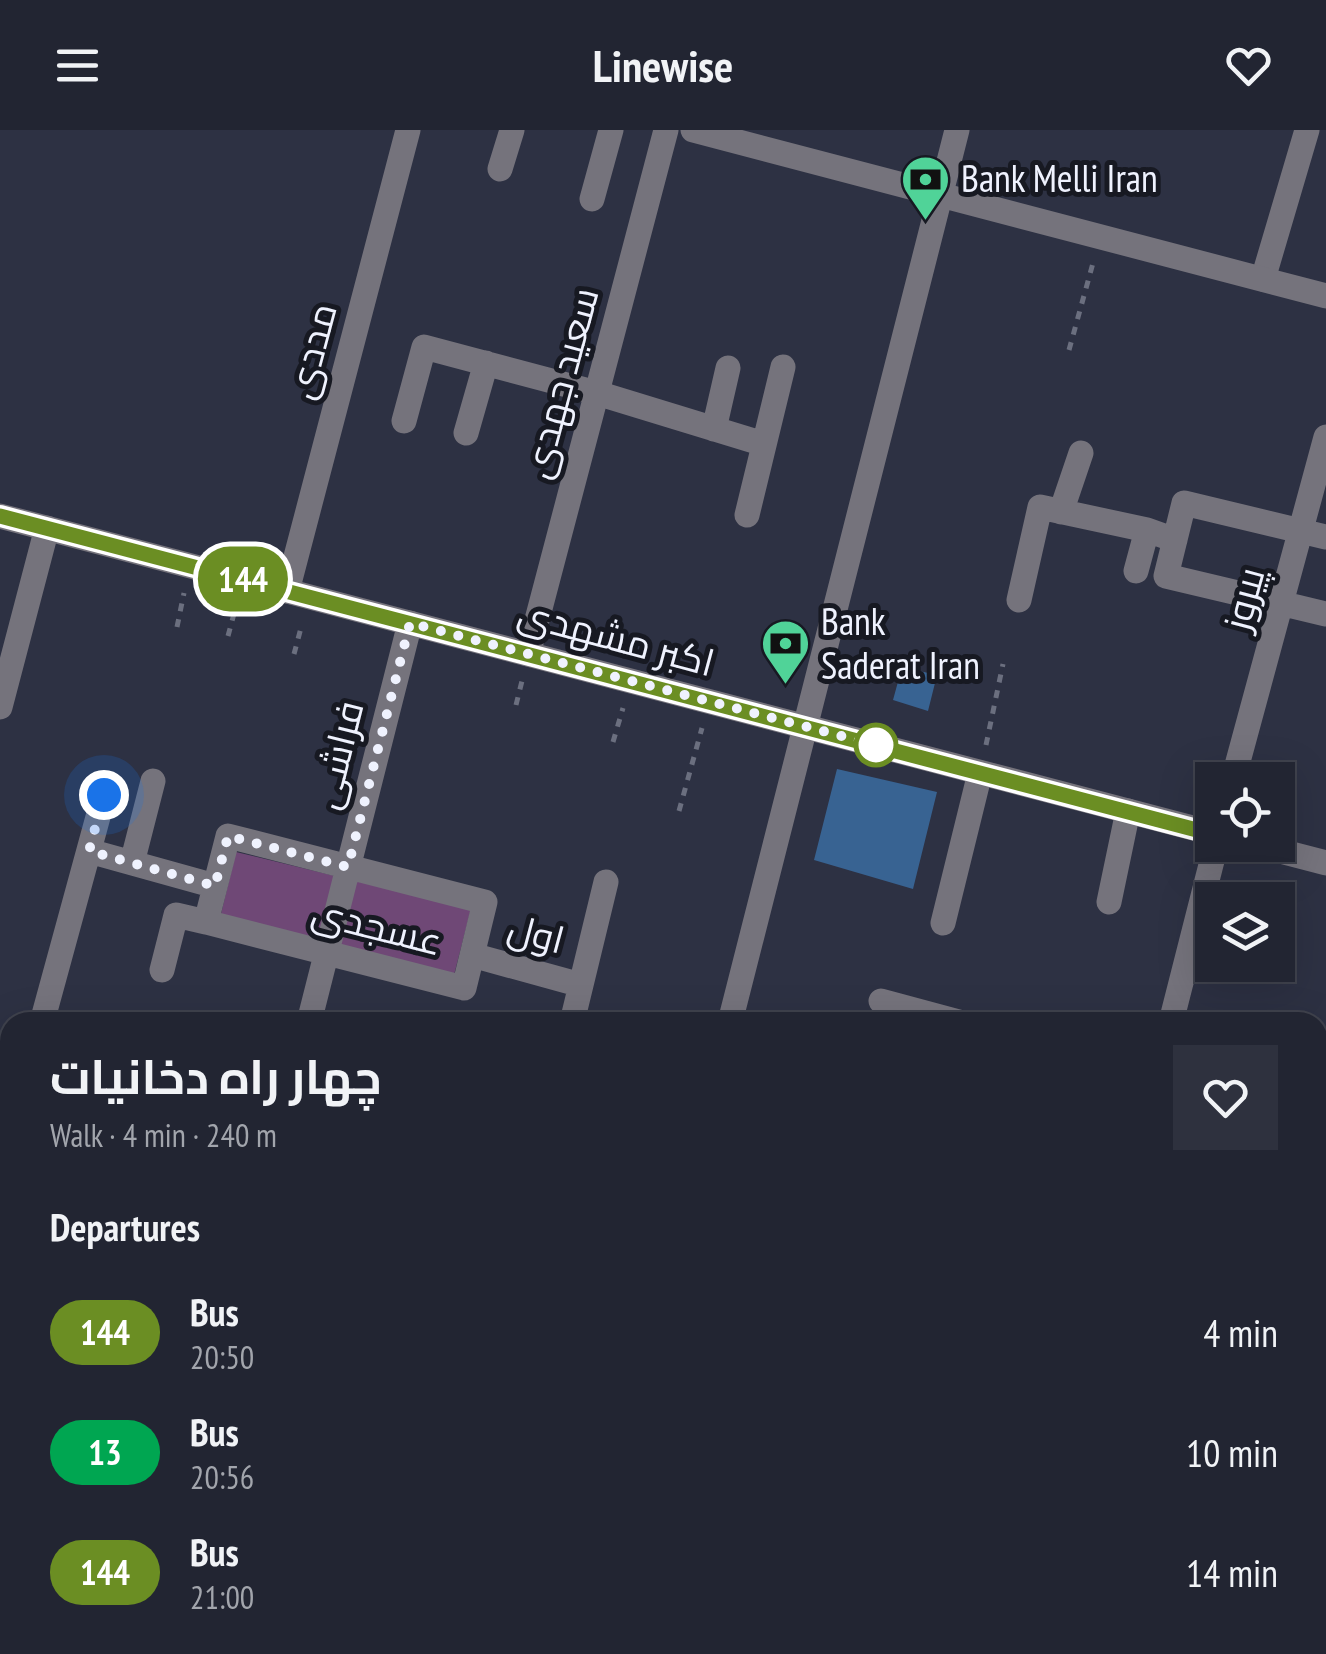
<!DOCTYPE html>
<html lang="en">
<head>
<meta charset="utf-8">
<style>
	body { margin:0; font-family:"PT Sans Narrow",Cairo,sans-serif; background:#2e313e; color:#f1f3f6; height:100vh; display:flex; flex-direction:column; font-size:38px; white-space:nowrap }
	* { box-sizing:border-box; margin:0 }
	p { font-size:32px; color:#a2a5ac }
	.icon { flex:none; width:55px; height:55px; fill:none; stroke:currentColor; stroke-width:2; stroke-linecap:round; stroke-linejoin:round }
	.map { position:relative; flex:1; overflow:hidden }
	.details { position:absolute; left:0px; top:882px; width:1328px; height:642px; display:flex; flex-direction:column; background:#222532; border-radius:30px 30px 0 0; box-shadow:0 10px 40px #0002,0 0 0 2px #3f424d }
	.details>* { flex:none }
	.badge { padding:0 20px; border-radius:32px; font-size:35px; line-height:65px }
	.buttons { position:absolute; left:1195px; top:632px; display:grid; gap:20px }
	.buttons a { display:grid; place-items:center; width:100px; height:100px; border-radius:0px; background:#222532; box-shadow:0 10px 40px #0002,0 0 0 2px #3f424d; font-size:50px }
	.you { position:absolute; width:50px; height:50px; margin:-25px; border:8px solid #fff; border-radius:50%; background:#1a73e8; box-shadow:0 0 0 15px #1a73e833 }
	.map>.badge { position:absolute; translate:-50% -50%; box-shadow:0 0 0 5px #fff }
	h2 { padding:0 50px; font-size:38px; line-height:90px }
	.round { display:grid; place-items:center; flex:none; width:105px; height:105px; border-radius:0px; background:#2e313e }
	.overview { display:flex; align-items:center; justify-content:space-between; height:170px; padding:0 50px }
	h1 { font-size:48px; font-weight:700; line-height:75px }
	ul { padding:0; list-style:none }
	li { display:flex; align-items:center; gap:30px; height:120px; padding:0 50px }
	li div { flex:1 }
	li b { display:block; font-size:38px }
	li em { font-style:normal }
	li .badge { min-width:110px; font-weight:700; text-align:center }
	header { display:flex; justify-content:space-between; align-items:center; height:130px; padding:0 50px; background:#222532; font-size:45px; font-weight:700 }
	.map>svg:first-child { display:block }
	.green { fill:#6f4876 }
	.building { fill:#386392 }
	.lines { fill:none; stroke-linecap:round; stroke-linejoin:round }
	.path { stroke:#6b6f7f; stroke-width:5; stroke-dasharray:8 8; stroke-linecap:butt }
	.minor { stroke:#75737c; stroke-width:25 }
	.tertiary { stroke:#75737c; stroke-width:25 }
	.secondary { stroke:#9b97a6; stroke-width:25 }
	.line-casing { stroke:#fff; stroke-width:22 }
	.line { stroke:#6b8e23; stroke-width:15 }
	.walk { stroke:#eff2fe; stroke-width:10; stroke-dasharray:0 18 }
	.stop-dot { fill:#fff; stroke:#6b8e23; stroke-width:5 }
	.labels { text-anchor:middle; stroke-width:10; stroke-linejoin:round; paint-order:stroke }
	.poi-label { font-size:38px; fill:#eff2fe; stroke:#171922; text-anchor:start }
	.street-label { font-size:38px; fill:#eff2fe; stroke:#171922 }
</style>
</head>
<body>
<header><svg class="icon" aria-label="menu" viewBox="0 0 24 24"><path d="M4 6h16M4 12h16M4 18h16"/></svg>Linewise<svg class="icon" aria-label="heart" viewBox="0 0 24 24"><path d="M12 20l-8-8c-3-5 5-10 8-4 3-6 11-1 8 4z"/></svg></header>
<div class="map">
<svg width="1326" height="1524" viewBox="0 0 1326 1524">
	<rect width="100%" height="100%" fill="#2d3143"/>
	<path class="green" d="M 236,722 L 471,779 L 454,845 L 220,788 Z"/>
	<path class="building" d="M 902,537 L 937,545 L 928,581 L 893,570 Z
		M 837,639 L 937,662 L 913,759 L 814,730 Z"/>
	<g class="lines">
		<path class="path" d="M 1069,220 L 1093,133
			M 177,497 L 184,463
			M 228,506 L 236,476
			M 294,524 L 302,494
			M 516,575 L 522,551
			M 613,612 L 623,578
			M 986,615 L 1003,534
			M 679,681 L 702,598"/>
		<path class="minor" d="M 500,39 L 512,0
			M 592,69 L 611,0
			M 1263,149 L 1307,0
			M 404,291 L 424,217 L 597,263 L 764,314
			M 714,299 L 728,238
			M 466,303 L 486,233
			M 1061,382 L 1081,323
			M 747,385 L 783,237
			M 1326,407 L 1184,373 L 1166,446 L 1326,484
			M 1136,441 L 1147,400
			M 287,461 L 408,0
			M 1019,470 L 1040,377 L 1147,400 L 1175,410
			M 528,524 L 666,0
			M 0,577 L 47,398
			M 1233,650 L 1326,307
			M 228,706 L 485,772 L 464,858 L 206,792 Z
			M 89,721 L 215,756
			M 132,733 L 153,651
			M 1109,772 L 1128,681
			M 943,793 L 980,643
			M 472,825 L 581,855
			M 162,840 L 176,785 L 206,792
			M 881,871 L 959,892
			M 42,892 L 104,665
			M 309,892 L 410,493
			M 572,892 L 606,752
			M 1171,892 L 1216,715
			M 1318,986 L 1326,988
			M 1318,1072 L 1326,1074
			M 0,1231 L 10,1234
			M 442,1515 L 475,1524
			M 736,1515 L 744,1517
			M 3,1524 L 10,1497
			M 142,1524 L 144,1515
			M 1047,1524 L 1049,1515
			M 1180,1524 L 1181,1517"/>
		<path class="tertiary" d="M 693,0 L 1326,166
			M 0,386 L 1212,703
			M 1257,715 L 1326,733
			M 730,892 L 957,0
			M 0,1049 L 8,1018"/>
		<path class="secondary" d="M 0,1016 L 10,1019
			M 1318,1354 L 1326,1356
			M 631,1515 L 633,1524"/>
	</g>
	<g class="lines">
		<defs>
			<path id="line" d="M 0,386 L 1212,704"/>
		</defs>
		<use href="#line" class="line-casing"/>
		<use href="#line" class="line"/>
		<path class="walk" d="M 104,665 L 89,721 L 215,756 L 228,706 L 348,737 L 410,493 L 876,615"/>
	</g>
	<defs>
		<symbol id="bank-pin" viewBox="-11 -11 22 30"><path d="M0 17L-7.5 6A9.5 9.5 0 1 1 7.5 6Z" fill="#50d398" stroke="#171922"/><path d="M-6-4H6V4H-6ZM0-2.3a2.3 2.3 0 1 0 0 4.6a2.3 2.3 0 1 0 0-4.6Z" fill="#111"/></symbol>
	</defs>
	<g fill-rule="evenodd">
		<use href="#bank-pin" x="898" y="22" width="55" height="75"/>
		<use href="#bank-pin" x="758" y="486" width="55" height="75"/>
	</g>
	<circle class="stop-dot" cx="876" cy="615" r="20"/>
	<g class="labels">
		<g class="poi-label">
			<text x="961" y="62">Bank Melli Iran</text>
			<text x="821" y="505">Bank<tspan x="821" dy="44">Saderat Iran</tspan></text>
		</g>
		<g class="street-label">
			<text transform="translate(312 221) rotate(-75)" y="13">مددی</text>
			<text transform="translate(561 253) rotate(-75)" y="13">سعید جهدی</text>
			<text transform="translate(1244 469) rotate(-75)" y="13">پیروز</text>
			<text transform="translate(616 508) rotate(15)" y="13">اکبر مشهدی</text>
			<text transform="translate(338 625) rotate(-76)" y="13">فراشی</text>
			<text transform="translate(377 797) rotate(14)" y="13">عسجدی</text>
			<text transform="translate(536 804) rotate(15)" y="13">اول</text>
		</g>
	</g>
</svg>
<div class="buttons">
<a><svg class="icon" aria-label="locate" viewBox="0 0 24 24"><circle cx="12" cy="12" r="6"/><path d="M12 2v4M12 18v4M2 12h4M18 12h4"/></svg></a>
<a><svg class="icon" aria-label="layers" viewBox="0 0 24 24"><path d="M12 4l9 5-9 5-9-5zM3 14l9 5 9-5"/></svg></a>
</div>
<div class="you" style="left:104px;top:665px"></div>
<b class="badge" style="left:243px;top:449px;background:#6b8e23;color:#fff">144</b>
<section class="details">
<div class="overview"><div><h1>چهار راه دخانیات</h1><p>Walk · 4 min · 240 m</p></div><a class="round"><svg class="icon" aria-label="heart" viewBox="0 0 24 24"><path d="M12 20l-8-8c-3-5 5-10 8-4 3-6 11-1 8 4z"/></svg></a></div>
<h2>Departures</h2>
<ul>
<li><span class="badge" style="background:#6b8e23;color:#fff">144</span><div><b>Bus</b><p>20:50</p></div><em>4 min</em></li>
<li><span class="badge" style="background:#00a651;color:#fff">13</span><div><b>Bus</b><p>20:56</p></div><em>10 min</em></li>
<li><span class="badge" style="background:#6b8e23;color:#fff">144</span><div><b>Bus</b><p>21:00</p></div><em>14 min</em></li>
</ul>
</section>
</div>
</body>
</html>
